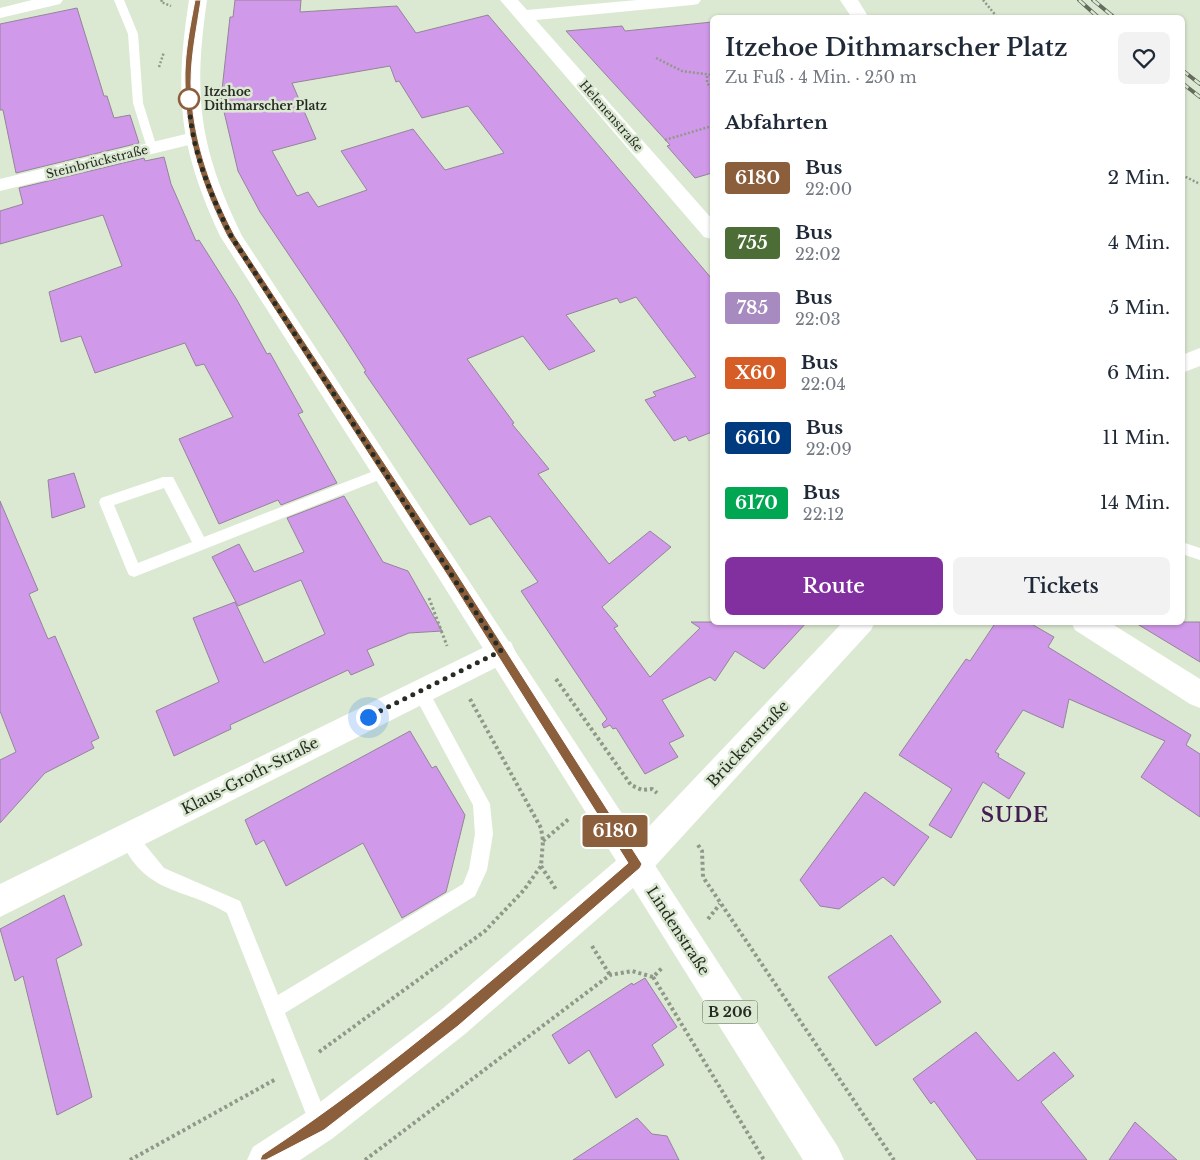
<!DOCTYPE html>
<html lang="de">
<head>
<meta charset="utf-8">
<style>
	body { margin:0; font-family:"Libre Baskerville",serif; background:#f2f2f3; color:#1f2937; height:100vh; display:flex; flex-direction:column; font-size:19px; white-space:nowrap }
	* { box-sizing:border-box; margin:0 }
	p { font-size:16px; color:#747a83 }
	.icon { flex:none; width:28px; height:28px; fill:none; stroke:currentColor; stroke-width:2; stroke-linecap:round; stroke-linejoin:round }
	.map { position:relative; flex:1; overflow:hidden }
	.details { position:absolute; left:710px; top:15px; width:475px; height:610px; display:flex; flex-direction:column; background:#fff; border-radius:8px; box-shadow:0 1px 4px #0004 }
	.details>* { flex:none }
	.badge { padding:0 10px; border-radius:4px; font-size:18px; line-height:32px }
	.you { position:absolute; width:25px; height:25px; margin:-12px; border:4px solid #fff; border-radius:50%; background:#1a73e8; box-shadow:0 0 0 8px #1a73e833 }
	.map>.badge { position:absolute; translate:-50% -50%; box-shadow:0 0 0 2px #fff }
	h2 { padding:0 15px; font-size:19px; line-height:45px }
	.round { display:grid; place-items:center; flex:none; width:52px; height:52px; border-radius:8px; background:#f2f2f3 }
	.headline { display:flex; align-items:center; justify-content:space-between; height:85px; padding:0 15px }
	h1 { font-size:24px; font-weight:600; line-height:38px }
	.button { display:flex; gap:10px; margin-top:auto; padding:10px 15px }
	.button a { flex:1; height:58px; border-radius:8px; background:#8230a0; color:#fff; font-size:20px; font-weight:600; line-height:58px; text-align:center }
	.button a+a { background:#f2f2f3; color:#1f2937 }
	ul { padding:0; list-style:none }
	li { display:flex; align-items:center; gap:15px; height:65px; padding:0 15px }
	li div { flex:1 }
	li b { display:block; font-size:19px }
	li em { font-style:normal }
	li .badge { min-width:55px; font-weight:700; text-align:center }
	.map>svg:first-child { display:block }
	.building { fill:#d199e9; stroke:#938599; fill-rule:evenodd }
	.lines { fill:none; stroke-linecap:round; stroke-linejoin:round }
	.path-far2 { stroke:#909989; stroke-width:2.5; stroke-dasharray:2 2; stroke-linecap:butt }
	.path-far1 { stroke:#909989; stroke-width:3; stroke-dasharray:2.5 2.5; stroke-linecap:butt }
	.path { stroke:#909989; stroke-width:4; stroke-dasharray:3 3; stroke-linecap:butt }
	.lane { fill:#fff; fill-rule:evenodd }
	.street { fill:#fff; fill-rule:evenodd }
	.secondary { fill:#fff; fill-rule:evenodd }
	.primary { fill:#fff; fill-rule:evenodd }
	.rail-casing { stroke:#656c5f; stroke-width:4 }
	.rail { stroke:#dce9d2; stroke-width:2.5; stroke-dasharray:8; stroke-linecap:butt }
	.line { fill:#8b5e3c; stroke:#fff }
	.walk { stroke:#262b23; stroke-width:5; stroke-dasharray:0 9 }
	.stop-dot { fill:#fff; stroke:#8b5e3c; stroke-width:2.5 }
	.labels { text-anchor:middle; stroke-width:5; stroke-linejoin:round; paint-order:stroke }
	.far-stop-label { font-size:12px; font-weight:bold; fill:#262b23; stroke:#dce9d2; text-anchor:start }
	.far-street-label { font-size:12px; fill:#262b23; stroke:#dce9d2 }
	.shield { fill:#dce9d2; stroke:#5d6458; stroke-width:1 }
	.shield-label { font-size:14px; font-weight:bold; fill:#262b23 }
	.street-label { font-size:15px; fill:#262b23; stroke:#dce9d2 }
	.district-label { font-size:20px; font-weight:bold; letter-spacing:1px; fill:#431c52; stroke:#dce9d2 }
</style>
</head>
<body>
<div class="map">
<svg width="1200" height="1160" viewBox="0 0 1200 1160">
	<rect width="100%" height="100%" fill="#dce9d2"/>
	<path class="building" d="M 235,0 L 301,0 L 300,12 L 397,6 L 416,33 L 488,15 L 712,279 L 712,432 L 689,441 L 686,436 L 674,441 L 645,400 L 656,396 L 653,392 L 696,377 L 636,297 L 620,303 L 617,298 L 566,315 L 595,351 L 549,370 L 523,336 L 467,359 L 514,423 L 512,424 L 549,469 L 538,474 L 609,564 L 650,531 L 671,547 L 602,607 L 618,626 L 614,628 L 650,677 L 700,628 L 691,622 L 807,622 L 764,669 L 735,651 L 715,681 L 710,677 L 662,700 L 684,736 L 669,743 L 678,757 L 645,774 L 616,728 L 613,729 L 610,725 L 604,728 L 602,724 L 607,719 L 521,591 L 538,582 L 490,516 L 470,525 L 364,372 L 366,371 L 343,335 L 260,212 L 238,171 L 221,99 L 230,17 L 233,17 ZM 390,66 L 396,82 L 399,81 L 422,118 L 468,106 L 504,153 L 445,170 L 413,129 L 341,151 L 367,190 L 318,207 L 308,192 L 297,196 L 272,151 L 316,139 L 292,83 Z
		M 77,8 L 104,96 L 107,96 L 114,118 L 130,115 L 139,143 L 16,173 L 3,110 L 0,110 L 0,24 Z
		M 712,22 L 712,173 L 695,178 L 667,146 L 670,145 L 566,31 L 622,26 L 625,31 Z
		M 164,157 L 171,184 L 196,241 L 199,240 L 237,300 L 267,354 L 270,353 L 303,412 L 298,414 L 337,483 L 281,505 L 278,500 L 219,524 L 179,439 L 233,417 L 204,364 L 196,366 L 185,343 L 95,373 L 81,336 L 61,342 L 49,292 L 122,266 L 103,215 L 0,244 L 0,211 L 23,204 L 19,188 L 144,158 L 145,161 Z
		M 74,473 L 85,507 L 52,518 L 48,480 Z
		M 344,496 L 383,562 L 408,571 L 442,631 L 409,633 L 367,650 L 374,665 L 351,675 L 348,670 L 230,725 L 231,729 L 174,756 L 156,711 L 219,682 L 193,618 L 235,602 L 264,663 L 325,634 L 301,580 L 238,606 L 212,557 L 239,544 L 254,572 L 304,552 L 287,518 Z
		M 0,501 L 38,590 L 29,594 L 48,639 L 55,636 L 99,738 L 91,742 L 94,748 L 45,773 L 0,823 L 0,760 L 16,752 L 0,711 Z
		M 996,622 L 1028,622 L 1054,637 L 1048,647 L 1191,735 L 1186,745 L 1200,754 L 1200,817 L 1141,777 L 1165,741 L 1069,699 L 1063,728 L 1023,710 L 995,752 L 999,754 L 998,757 L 1025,773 L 1009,799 L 983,782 L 951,838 L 929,825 L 952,789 L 899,755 L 966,659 L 970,661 Z
		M 1134,622 L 1200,622 L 1200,662 Z
		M 410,731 L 432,768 L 436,766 L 465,815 L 446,892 L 402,918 L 363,843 L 286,886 L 264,840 L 256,845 L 245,820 Z
		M 865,792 L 929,837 L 894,886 L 883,877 L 839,909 L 820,906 L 800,880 Z
		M 64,895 L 82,945 L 56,959 L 92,1097 L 57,1115 L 23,976 L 15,981 L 0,929 Z
		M 891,935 L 941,1002 L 876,1046 L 828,977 Z
		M 645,978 L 677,1027 L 652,1045 L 664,1065 L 616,1098 L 589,1050 L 569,1064 L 552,1035 L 632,983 L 633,985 Z
		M 976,1032 L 1018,1081 L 1054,1052 L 1074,1076 L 1041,1102 L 1087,1160 L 977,1160 L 934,1101 L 931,1104 L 913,1079 Z
		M 637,1118 L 652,1134 L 667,1136 L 679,1160 L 573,1160 Z
		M 1135,1122 L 1177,1160 L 1109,1160 Z"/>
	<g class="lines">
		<path class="path-far2" d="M 162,0 L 161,2 L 171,6
			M 983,0 L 998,18
			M 656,58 L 682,71 L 712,75
			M 159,67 L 164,52
			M 707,76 L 707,83 L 712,89
			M 665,140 L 712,126
			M 1182,175 L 1200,184"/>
		<path class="path-far1" d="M 429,598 L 447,646"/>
		<path class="path" d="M 556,679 L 631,785 L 642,790 L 652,789 L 657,793
			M 543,841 L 570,818
			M 698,845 L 702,851 L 703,877 L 894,1160
			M 541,866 L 557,891
			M 708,919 L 720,904
			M 592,946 L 610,975
			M 653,977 L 764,1160
			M 319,1052 L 485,931 L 524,890 L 541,866 L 543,841 L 541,828 L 470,699
			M 130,1160 L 276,1079
			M 365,1160 L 610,975 L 632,971 L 653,977 L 663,967"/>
		<path class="lane" d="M 114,0 L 124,0 L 138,34 L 143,103 L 157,148 L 156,150 L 148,150 L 147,148 L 133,103 L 128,34 Z
			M 384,467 L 389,468 L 391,472 L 389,476 L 134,577 L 129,575 L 127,571 L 99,502 L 101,498 L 163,477 L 173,477 L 204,537 ZM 164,488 L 192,542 L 138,563 L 114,505 Z
			M 1182,542 L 1200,548 L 1200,560 L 1182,554 Z
			M 420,684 L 426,686 L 490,804 L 493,834 L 487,870 L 475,896 L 285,1013 L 330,1125 L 327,1132 L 320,1135 L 313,1132 L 227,913 C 182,886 145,896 119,837 L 122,831 L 128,829 L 134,831 L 164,868 L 240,901 L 278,995 L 463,884 L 469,869 L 475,834 L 473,805 L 412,691 L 414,686 Z"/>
		<path class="street" d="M 32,0 L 63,0 L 60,4 L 0,18 L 0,8 Z
			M 500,0 L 518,0 L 527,10 L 637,0 L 701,0 L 698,4 L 692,5 L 536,20 L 712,219 L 712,239 L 704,237 Z
			M 840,0 L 858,0 L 869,18 L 852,18 Z
			M 194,132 L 201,134 L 204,138 L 201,142 L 0,191 L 0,179 Z
			M 1071,622 L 1109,622 L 1200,679 L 1200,708 L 1190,704 L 1075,630 Z
			M 501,639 L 511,642 L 515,651 L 511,660 L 0,917 L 0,884 Z"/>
		<path class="secondary" d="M 189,0 L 207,0 C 193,97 199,147 242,236 L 638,838 L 843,622 L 875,622 L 871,630 L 647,875 L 636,880 L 625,875 L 440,580 L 220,236 C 179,147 174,97 189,0 Z
			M 1200,348 L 1200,366 L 1182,373 L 1182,355 Z"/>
		<path class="primary" d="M 636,848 L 647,853 L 838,1147 L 844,1160 L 803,1160 L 633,888 L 465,1034 L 333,1138 L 300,1160 L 247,1160 L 253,1147 L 307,1112 L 441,1010 L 625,853 Z"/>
		<defs>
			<path id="rail" d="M 1079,0 L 1099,18
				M 1093,0 L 1115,18
				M 1182,70 L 1200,84
				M 1182,83 L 1200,97"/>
		</defs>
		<use href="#rail" class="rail-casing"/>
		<use href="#rail" class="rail"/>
	</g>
	<path class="line" d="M 195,0 L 201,0 C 197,27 191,55 191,83 C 192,138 210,188 235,236 L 454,569 L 642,864 L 640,868 L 458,1026 L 324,1130 L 266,1160 L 260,1160 L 262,1155 C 393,1069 510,965 628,863 L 447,575 L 227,236 C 203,188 185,138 185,83 C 184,55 190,27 195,0 Z"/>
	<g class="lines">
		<path class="walk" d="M 189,99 C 190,147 210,193 231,236 L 501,651 L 368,717"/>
	</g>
	<circle class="stop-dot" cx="189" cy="99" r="10"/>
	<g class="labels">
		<g class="far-stop-label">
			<text x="204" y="96">Itzehoe<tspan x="204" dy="14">Dithmarscher Platz</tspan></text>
		</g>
		<g class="far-street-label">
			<text transform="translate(611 116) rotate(49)" y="4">Helenenstraße</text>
			<text transform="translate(97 162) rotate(-14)" y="4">Steinbrückstraße</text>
		</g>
		<rect class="shield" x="702.5" y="1000.5" width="55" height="23" rx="4"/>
		<g class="shield-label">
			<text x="730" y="1017">B 206</text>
		</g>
		<g class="street-label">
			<text transform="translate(748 744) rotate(-47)" y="5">Brückenstraße</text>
			<text transform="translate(250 776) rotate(-27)" y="5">Klaus-Groth-Straße</text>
			<text transform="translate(678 931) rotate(57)" y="5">Lindenstraße</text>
		</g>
		<g class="district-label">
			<text x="1015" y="822">SUDE</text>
		</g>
	</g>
</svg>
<div class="you" style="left:368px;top:717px"></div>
<b class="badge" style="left:615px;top:831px;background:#8b5e3c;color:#fff">6180</b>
<section class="details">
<div class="headline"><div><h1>Itzehoe Dithmarscher Platz</h1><p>Zu Fuß · 4 Min. · 250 m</p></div><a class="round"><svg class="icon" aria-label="heart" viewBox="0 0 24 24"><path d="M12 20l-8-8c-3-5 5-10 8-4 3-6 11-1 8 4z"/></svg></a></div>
<h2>Abfahrten</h2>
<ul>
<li><span class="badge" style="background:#8b5e3c;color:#fff">6180</span><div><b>Bus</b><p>22:00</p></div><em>2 Min.</em></li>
<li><span class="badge" style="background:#4c6e36;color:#fff">755</span><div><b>Bus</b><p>22:02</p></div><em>4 Min.</em></li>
<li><span class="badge" style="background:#a78ac0;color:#fff">785</span><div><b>Bus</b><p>22:03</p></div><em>5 Min.</em></li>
<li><span class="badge" style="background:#d75d27;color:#fff">X60</span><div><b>Bus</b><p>22:04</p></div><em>6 Min.</em></li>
<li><span class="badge" style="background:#003b80;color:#fff">6610</span><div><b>Bus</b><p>22:09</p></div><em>11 Min.</em></li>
<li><span class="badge" style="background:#00a651;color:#fff">6170</span><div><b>Bus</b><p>22:12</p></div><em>14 Min.</em></li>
</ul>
<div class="button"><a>Route</a><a>Tickets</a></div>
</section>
</div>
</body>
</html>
